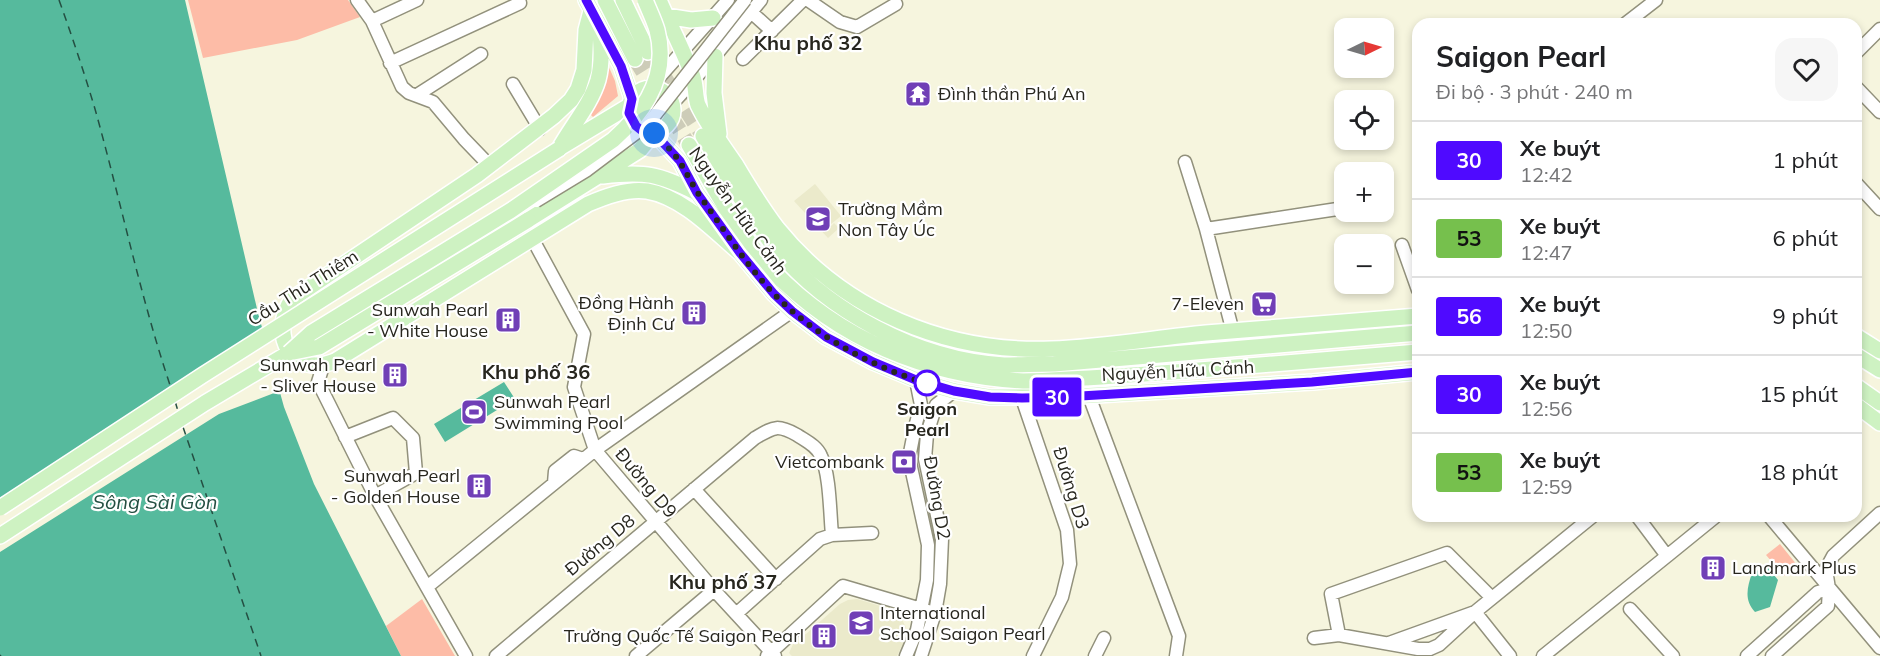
<!DOCTYPE html>
<html lang="vi">
<head>
<meta charset="utf-8">
<style>
	body { margin:0; font-family:Mulish,sans-serif; background:#f6f6f6; color:#202124; height:100vh; display:flex; flex-direction:column; font-size:22px; white-space:nowrap }
	* { box-sizing:border-box; margin:0 }
	p { font-size:20px; color:#757577 }
	.icon { flex:none; width:33px; height:33px; fill:none; stroke:currentColor; stroke-width:2; stroke-linecap:round; stroke-linejoin:round }
	.map { position:relative; flex:1; overflow:hidden }
	.drawer { position:absolute; left:1412px; top:18px; width:450px; height:504px; display:flex; flex-direction:column; background:#fff; border-radius:18px; box-shadow:0 3px 9px #0003 }
	.drawer>* { flex:none }
	.badge { padding:0 12px; border-radius:4px; font-size:21px; line-height:39px }
	.needle { width:39px; rotate:85deg }
	.tools { position:absolute; left:1334px; top:18px; display:grid; gap:12px }
	.tools a { display:grid; place-items:center; width:60px; height:60px; border-radius:12px; background:#fff; box-shadow:0 3px 9px #0003; font-size:30px }
	.you { position:absolute; width:30px; height:30px; margin:-15px; border:4px solid #fff; border-radius:50%; background:#1a73e8; box-shadow:0 0 0 9px #1a73e833 }
	.map>.badge { position:absolute; translate:-50% -50%; box-shadow:0 0 0 3px #fff }
	.round { display:grid; place-items:center; flex:none; width:63px; height:63px; border-radius:18px; background:#f6f6f6 }
	.headline { display:flex; align-items:center; justify-content:space-between; height:102px; padding:0 24px }
	h1 { font-size:28px; font-weight:700; line-height:45px }
	ul { padding:0; list-style:none }
	li { display:flex; align-items:center; gap:18px; height:78px; padding:0 24px; border-top:2px solid #e0e0e0 }
	li div { flex:1 }
	li b { display:block; font-size:22px }
	li em { font-style:normal }
	li .badge { min-width:66px; font-weight:700; text-align:center }
	.map>svg:first-child { display:block }
	.built { fill:#ebeacb }
	.green { fill:#fdbca7 }
	.water { fill:#56ba9d }
	.pier { fill:#f6f5de }
	.lines { fill:none; stroke-linecap:round; stroke-linejoin:round }
	.ferry { stroke:#244f42; stroke-width:1.5; stroke-dasharray:8 6; stroke-linecap:butt }
	.major-tunnel { stroke:#cdccb8; stroke-width:15; stroke-dasharray:15 8; stroke-linecap:butt }
	.minor-casing { stroke:#92917c; stroke-width:15 }
	.major-casing { stroke:#fff; stroke-width:18 }
	.minor { stroke:#fff; stroke-width:12 }
	.major { stroke:#cef2c2; stroke-width:15 }
	.minor-bridge-casing { stroke:#92917c; stroke-width:15; stroke-linecap:butt }
	.major-bridge-casing { stroke:#fff; stroke-width:18; stroke-linecap:butt }
	.minor-bridge { stroke:#fff; stroke-width:12 }
	.major-bridge { stroke:#cef2c2; stroke-width:15 }
	.line-casing { stroke:#fff; stroke-width:14 }
	.line { stroke:#4f0aff; stroke-width:9 }
	.walk { stroke:#27261e; stroke-width:6; stroke-dasharray:0 10.8 }
	.stop-dot { fill:#fff; stroke:#4f0aff; stroke-width:3 }
	.labels { text-anchor:middle; stroke-width:4.5; stroke-linejoin:round; paint-order:stroke }
	.poi-label { font-size:18px; fill:#27261e; stroke:#fff; text-anchor:end }
	.street-label { font-size:18px; fill:#27261e; stroke:#fff }
	.stop-label { font-size:18px; font-weight:bold; fill:#27261e; stroke:#fff }
	.neighbourhood-label { font-size:20px; font-weight:bold; fill:#27261e; stroke:#fff }
	.water-label { font-size:20px; font-style:italic; fill:#244f42; stroke:#fff }
</style>
</head>
<body>
<div class="map">
<svg width="1880" height="656" viewBox="0 0 1880 656">
	<rect width="100%" height="100%" fill="#f6f5de"/>
	<path class="built" d="M 815,184 L 841,216 L 831,224 L 818,209 L 815,211 L 817,214 L 819,213 L 831,226 L 834,223 L 839,228 L 828,238 L 794,201 Z
		M 857,599 L 884,607 L 901,617 L 907,630 L 906,638 L 897,656 L 792,656 L 789,653 L 795,640 L 806,634 L 840,604 L 848,600 Z"/>
	<path class="green" d="M 188,0 L 348,0 L 360,17 L 297,40 L 203,58 Z
		M 608,65 L 615,81 L 618,96 L 593,117 L 591,115 L 602,92 Z
		M 1780,544 L 1797,565 L 1784,576 L 1766,555 Z
		M 422,599 L 455,656 L 401,656 L 386,626 Z"/>
	<path class="water" d="M 0,0 L 185,0 L 258,313 L 284,407 L 314,484 L 401,656 L 0,656 Z
		M 504,382 L 515,399 L 445,442 L 434,424 Z
		M 1767,566 L 1778,580 L 1770,607 L 1755,612 C 1744,600 1747,588 1752,573 Z"/>
	<path class="pier" d="M 265,329 L 282,390 L 219,414 L 0,552 L 0,500 Z"/>
	<g class="lines">
		<path class="ferry" d="M 59,0 C 72,36 84,72 95,109 C 121,202 140,296 171,388
			M 175,401 L 178,411
			M 183,427 L 261,656
			M 0,655 L 1,656"/>
		<path class="major-tunnel" d="M 648,52 L 703,136
			M 635,59 L 689,145"/>
		<defs>
			<path id="minor" d="M 357,0 L 372,21 L 402,87 L 409,93 L 433,102 L 464,139 L 489,165
				M 808,0 L 840,22 L 857,27 L 896,4
				M 751,12 L 772,31
				M 372,21 L 417,0
				M 1625,24 L 1656,0
				M 1856,53 L 1880,29
				M 743,59 L 803,0
				M 390,63 L 520,3 L 519,0
				M 655,82 L 728,0
				M 513,84 L 540,129
				M 1856,87 L 1880,112
				M 417,95 L 481,54
				M 673,103 L 715,56 L 761,0
				M 1185,162 L 1206,229 L 1233,332
				M 1856,183 L 1880,209
				M 1206,229 L 1344,208
				M 532,238 L 584,334 L 574,387 L 595,450 L 714,590 L 775,656
				M 1402,245 L 1418,290
				M 323,366 L 318,382 L 375,496 L 466,656
				M 1089,396 L 1179,636 L 1176,656
				M 1022,398 L 1067,530 L 1070,564 L 1062,597 L 1033,656
				M 345,437 L 393,418 L 413,438 L 416,473 L 375,496
				M 554,483 L 555,471 L 574,456 L 583,459
				M 694,489 L 776,579
				M 1769,516 L 1880,648
				M 1667,556 L 1715,517
				M 427,587 L 595,450 L 792,311
				M 1630,609 L 1673,656
				M 736,614 L 820,539 L 832,535 L 872,533
				M 1339,635 L 1331,594 L 1447,553 L 1492,598
				M 1314,638 L 1339,635 L 1418,649 L 1430,649 L 1439,645 L 1475,612 L 1593,516
				M 1389,643 L 1475,612 L 1510,656
				M 496,656 L 755,438 C 774,427 777,424 797,435 C 806,441 817,446 821,456 C 830,473 830,515 832,535
				M 636,656 L 714,590
				M 767,656 L 843,586 L 928,611
				M 906,656 L 917,630 L 927,580 L 928,545 L 909,458 L 915,427 L 921,405 L 916,380
				M 921,656 L 935,613 L 940,584 L 942,539 L 925,459 L 927,434 L 936,405 L 954,391
				M 1095,656 L 1104,638
				M 1543,656 L 1667,556 L 1637,516
				M 1747,656 L 1818,592 L 1829,589
				M 1772,656 L 1828,606 L 1829,589 L 1826,569 L 1833,556 L 1880,513"/>
			<path id="major" d="M 586,0 L 621,66 L 632,99
				M 605,0 L 635,59
				M 623,0 L 648,52
				M 659,0 C 670,26 684,51 693,77 C 696,86 695,97 698,105 C 708,126 723,146 736,165 C 749,187 762,208 777,228 C 844,311 946,353 1051,349 C 1103,347 1155,338 1206,333 C 1277,327 1347,322 1418,316
				M 591,11 L 586,30 L 584,70 L 578,89 L 571,100 L 554,116 L 477,175 L 292,299 C 269,334 291,379 335,361 L 588,204 C 606,196 628,188 647,191 C 683,197 714,231 740,253
				M 666,16 L 691,20 L 713,18
				M 715,56 L 714,93 L 719,134
				M629 110a22 22 0 1 1 44 0a22 22 0 1 1-44 0Z
				M 654,133 L 680,161 L 697,193 L 740,253 L 774,294 L 792,311 L 826,337 L 873,362 L 916,380 L 954,391 L 990,397 L 1064,397 L 1313,382 L 1418,372
				M 703,136 C 725,172 746,210 772,244 C 826,311 917,360 1004,365 C 1020,365 1037,364 1054,364 L 1418,333
				M 689,145 C 714,187 738,234 772,270 C 839,340 928,376 1023,381 C 1038,381 1054,380 1069,379 C 1108,377 1147,374 1187,371 C 1264,364 1341,358 1418,352
				M 561,147 L 629,106
				M 559,149 C 571,127 591,104 598,80 C 603,61 601,42 599,24
				M 603,176 C 645,171 659,174 697,193
				M 528,220 L 640,150 L 654,133
				M 1856,336 L 1880,351
				M 1856,355 L 1880,370
				M 1856,386 L 1880,403
				M 1856,405 L 1880,423
				M 0,536 L 205,403 L 289,353"/>
		</defs>
		<use href="#minor" class="minor-casing"/>
		<use href="#major" class="major-casing"/>
		<use href="#minor" class="minor"/>
		<use href="#major" class="major"/>
		<defs>
			<path id="minor-bridge" d="M 536,201 L 587,170 L 648,124 L 745,0"/>
			<path id="major-bridge" d="M 289,353 L 311,333 L 510,211 L 613,140 C 646,111 669,75 657,30 C 654,20 649,10 645,0
				M 289,353 L 319,347 L 528,220
				M 0,508 L 203,375 L 559,149"/>
		</defs>
		<use href="#minor-bridge" class="minor-bridge-casing"/>
		<use href="#major-bridge" class="major-bridge-casing"/>
		<use href="#minor-bridge" class="minor-bridge"/>
		<use href="#major-bridge" class="major-bridge"/>
	</g>
	<g class="lines">
		<defs>
			<path id="line" d="M 586,0 L 621,66 L 632,99 L 629,113 L 636,126 L 641,130 L 654,133 L 680,161 L 697,193 L 740,253 L 774,294 L 792,311 L 826,337 L 873,362 L 916,380 L 954,391 L 990,397 L 1022,398 L 1064,397 L 1312,382 L 1418,372"/>
		</defs>
		<use href="#line" class="line-casing"/>
		<use href="#line" class="line"/>
		<path class="walk" d="M 654,133 C 663,143 674,152 681,164 C 688,175 694,188 702,199 C 725,231 746,265 774,294 C 817,338 876,369 935,386 L 927,383"/>
	</g>
	<defs>
		<symbol id="temple-square" viewBox="-11 -11 22 22"><rect x="-9" y="-9" width="18" height="18" rx="4" fill="#703fb6" stroke="#fff"/><path d="M0-6L5-2H3V0L6.5 2.5H4V6H1.5V3h-3V6H-4V2.5H-6.5L-3 0V-2H-5Z" fill="#fff"/></symbol>
		<symbol id="school-square" viewBox="-11 -11 22 22"><rect x="-9" y="-9" width="18" height="18" rx="4" fill="#703fb6" stroke="#fff"/><path d="M0-5L7-2L0 1L-7-2ZM-4 1L0 2.5L4 1V4Q0 6-4 4Z" fill="#fff"/></symbol>
		<symbol id="supermarket-square" viewBox="-11 -11 22 22"><rect x="-9" y="-9" width="18" height="18" rx="4" fill="#703fb6" stroke="#fff"/><path d="M-6-5.5h2.5l.6 2H6L4.5 2H-2.5L-4.4-4H-6ZM-1.5 3.2a1.3 1.3 0 1 0 .1 0ZM3 3.2a1.3 1.3 0 1 0 .1 0Z" fill="#fff"/></symbol>
		<symbol id="building-square" viewBox="-11 -11 22 22"><rect x="-9" y="-9" width="18" height="18" rx="4" fill="#703fb6" stroke="#fff"/><path d="M-4-6H4V6H1V3H-1V6H-4ZM-2.5-4.3h1.7v1.8h-1.7ZM.8-4.3h1.7v1.8H.8ZM-2.5-1h1.7V.8h-1.7ZM.8-1h1.7V.8H.8Z" fill="#fff"/></symbol>
		<symbol id="stadium-square" viewBox="-11 -11 22 22"><rect x="-9" y="-9" width="18" height="18" rx="4" fill="#703fb6" stroke="#fff"/><path d="M0-5a6.5 5 0 1 0 0 10a6.5 5 0 1 0 0-10ZM-3.5-1.8h7v3.6h-7Z" fill="#fff"/></symbol>
		<symbol id="bank-square" viewBox="-11 -11 22 22"><rect x="-9" y="-9" width="18" height="18" rx="4" fill="#703fb6" stroke="#fff"/><path d="M-6-4H6V4H-6ZM0-2.3a2.3 2.3 0 1 0 0 4.6a2.3 2.3 0 1 0 0-4.6Z" fill="#fff"/></symbol>
	</defs>
	<g fill-rule="evenodd">
		<use href="#temple-square" x="903" y="79" width="30" height="30"/>
		<use href="#school-square" x="803" y="204" width="30" height="30"/>
		<use href="#supermarket-square" x="1249" y="289" width="30" height="30"/>
		<use href="#building-square" x="679" y="298" width="30" height="30"/>
		<use href="#building-square" x="493" y="305" width="30" height="30"/>
		<use href="#building-square" x="380" y="360" width="30" height="30"/>
		<use href="#stadium-square" x="459" y="397" width="30" height="30"/>
		<use href="#bank-square" x="889" y="447" width="30" height="30"/>
		<use href="#building-square" x="464" y="471" width="30" height="30"/>
		<use href="#building-square" x="1698" y="553" width="30" height="30"/>
		<use href="#school-square" x="846" y="608" width="30" height="30"/>
		<use href="#building-square" x="809" y="621" width="30" height="30"/>
	</g>
	<circle class="stop-dot" cx="927" cy="383" r="12"/>
	<g class="labels">
		<g class="poi-label">
			<text x="938" y="100" text-anchor="start">Đình thần Phú An</text>
			<text x="838" y="215" text-anchor="start">Trường Mầm<tspan x="838" dy="21">Non Tây Úc</tspan></text>
			<text x="674" y="309">Đồng Hành<tspan x="674" dy="21">Định Cư</tspan></text>
			<text x="1244" y="310">7-Eleven</text>
			<text x="488" y="316">Sunwah Pearl<tspan x="488" dy="21">- White House</tspan></text>
			<text x="376" y="371">Sunwah Pearl<tspan x="376" dy="21">- Sliver House</tspan></text>
			<text x="494" y="408" text-anchor="start">Sunwah Pearl<tspan x="494" dy="21">Swimming Pool</tspan></text>
			<text x="884" y="468">Vietcombank</text>
			<text x="460" y="482">Sunwah Pearl<tspan x="460" dy="21">- Golden House</tspan></text>
			<text x="1732" y="574" text-anchor="start">Landmark Plus</text>
			<text x="880" y="619" text-anchor="start">International<tspan x="880" dy="21">School Saigon Pearl</tspan></text>
			<text x="804" y="642">Trường Quốc Tế Saigon Pearl</text>
		</g>
		<g class="street-label">
			<text transform="translate(738 211) rotate(54)" y="6">Nguyễn Hữu Cảnh</text>
			<text transform="translate(303 288) rotate(-32)" y="6">Cầu Thủ Thiêm</text>
			<text transform="translate(1178 371) rotate(-3)" y="6">Nguyễn Hữu Cảnh</text>
			<text transform="translate(646 483) rotate(50)" y="6">Đường D9</text>
			<text transform="translate(1071 488) rotate(73)" y="6">Đường D3</text>
			<text transform="translate(937 498) rotate(80)" y="6">Đường D2</text>
			<text transform="translate(600 545) rotate(-40)" y="6">Đường D8</text>
		</g>
		<g class="stop-label">
			<text x="927" y="415">Saigon<tspan x="927" dy="21">Pearl</tspan></text>
		</g>
		<g class="neighbourhood-label">
			<text x="808" y="50">Khu phố 32</text>
			<text x="536" y="379">Khu phố 36</text>
			<text x="723" y="589">Khu phố 37</text>
		</g>
		<g class="water-label">
			<text x="155" y="509">Sông Sài Gòn</text>
		</g>
	</g>
</svg>
<div class="tools">
<a><svg class="needle" viewBox="-14 -14 28 28"><path d="M0-13l5 13h-10z" fill="#e53935"/><path d="M0 13l5-13h-10z" fill="#757577"/></svg></a>
<a><svg class="icon" aria-label="locate" viewBox="0 0 24 24"><circle cx="12" cy="12" r="6"/><path d="M12 2v4M12 18v4M2 12h4M18 12h4"/></svg></a>
<a>+</a>
<a>−</a>
</div>
<div class="you" style="left:654px;top:133px"></div>
<b class="badge" style="left:1057px;top:397px;background:#4f0aff;color:#fff">30</b>
<section class="drawer">
<div class="headline"><div><h1>Saigon Pearl</h1><p>Đi bộ · 3 phút · 240 m</p></div><a class="round"><svg class="icon" aria-label="heart" viewBox="0 0 24 24"><path d="M12 20l-8-8c-3-5 5-10 8-4 3-6 11-1 8 4z"/></svg></a></div>
<ul>
<li><span class="badge" style="background:#4f0aff;color:#fff">30</span><div><b>Xe buýt</b><p>12:42</p></div><em>1 phút</em></li>
<li><span class="badge" style="background:#76c04d;color:#111">53</span><div><b>Xe buýt</b><p>12:47</p></div><em>6 phút</em></li>
<li><span class="badge" style="background:#4f0aff;color:#fff">56</span><div><b>Xe buýt</b><p>12:50</p></div><em>9 phút</em></li>
<li><span class="badge" style="background:#4f0aff;color:#fff">30</span><div><b>Xe buýt</b><p>12:56</p></div><em>15 phút</em></li>
<li><span class="badge" style="background:#76c04d;color:#111">53</span><div><b>Xe buýt</b><p>12:59</p></div><em>18 phút</em></li>
</ul>
</section>
</div>
</body>
</html>
